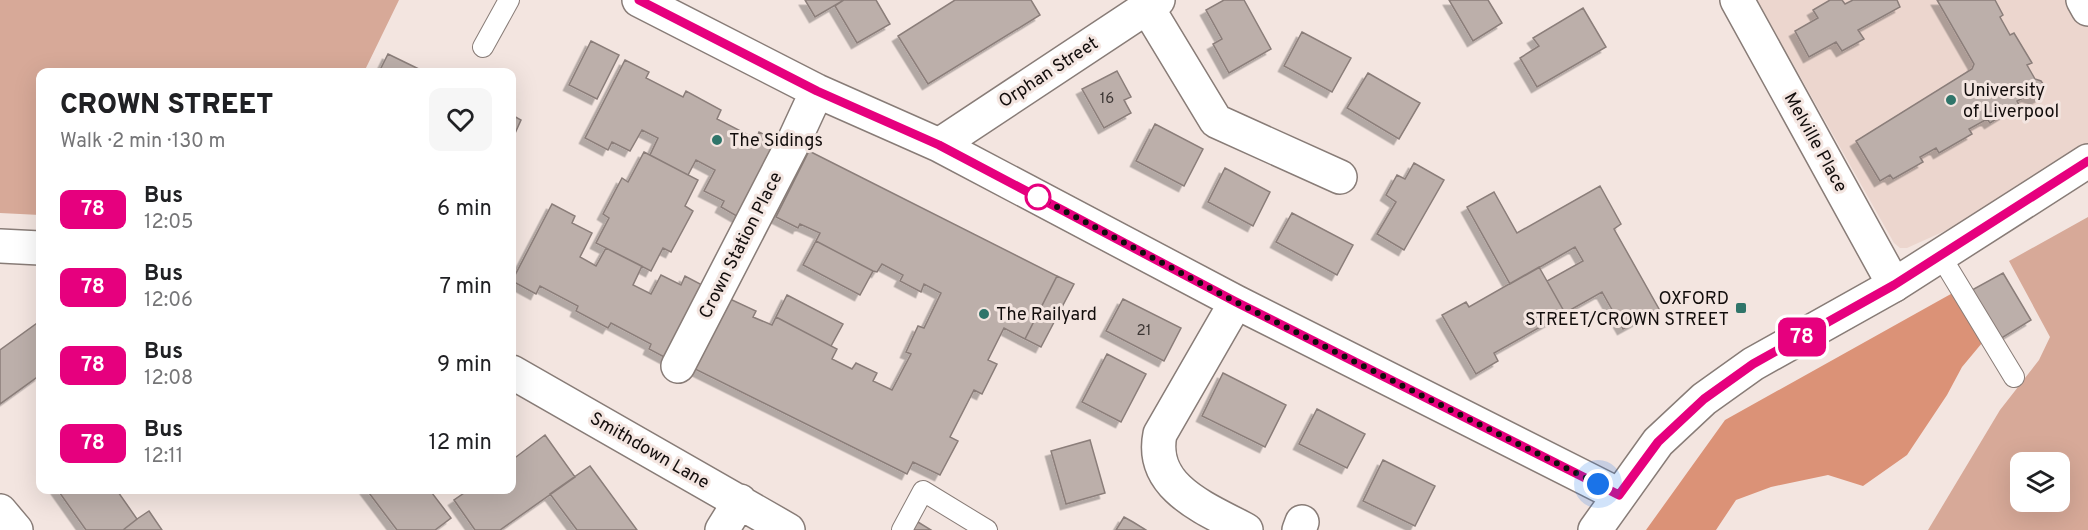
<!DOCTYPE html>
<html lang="en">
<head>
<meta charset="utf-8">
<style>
	body { margin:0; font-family:Overpass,sans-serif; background:#f6f6f6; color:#202124; height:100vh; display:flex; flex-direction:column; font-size:22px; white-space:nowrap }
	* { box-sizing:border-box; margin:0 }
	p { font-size:20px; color:#757577 }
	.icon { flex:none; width:33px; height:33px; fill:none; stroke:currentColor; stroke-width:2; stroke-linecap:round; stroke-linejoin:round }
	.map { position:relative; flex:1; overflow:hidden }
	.side { position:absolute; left:36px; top:68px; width:480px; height:426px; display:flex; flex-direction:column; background:#fff; border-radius:12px; box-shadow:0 6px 24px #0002 }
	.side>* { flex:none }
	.badge { padding:0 12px; border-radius:9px; font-size:21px; line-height:39px }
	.controls { position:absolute; left:2010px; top:452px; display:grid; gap:12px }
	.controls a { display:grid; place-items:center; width:60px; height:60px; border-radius:12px; background:#fff; box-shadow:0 6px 24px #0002; font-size:30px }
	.you { position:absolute; width:30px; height:30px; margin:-15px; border:4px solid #fff; border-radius:50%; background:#1a73e8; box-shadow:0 0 0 9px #1a73e833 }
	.map>.badge { position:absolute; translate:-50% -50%; box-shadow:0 0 0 3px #fff }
	.round { display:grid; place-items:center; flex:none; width:63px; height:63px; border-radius:12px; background:#f6f6f6 }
	.summary { display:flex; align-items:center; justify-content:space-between; height:102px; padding:0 24px }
	h1 { font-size:28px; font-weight:800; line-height:45px }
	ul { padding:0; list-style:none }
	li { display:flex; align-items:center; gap:18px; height:78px; padding:0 24px }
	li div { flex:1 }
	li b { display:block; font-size:22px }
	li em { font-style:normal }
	li .badge { min-width:66px; font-weight:700; text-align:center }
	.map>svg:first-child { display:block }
	.built { fill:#ecd6ce }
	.green { fill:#d7a998; fill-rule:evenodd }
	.forest { fill:#db9277 }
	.building { fill:#bcafaa; stroke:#8b7e7a; stroke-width:1.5; filter:url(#shadow) }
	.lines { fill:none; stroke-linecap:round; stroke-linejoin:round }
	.service-casing { stroke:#887c77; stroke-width:22 }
	.minor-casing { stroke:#887c77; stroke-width:36 }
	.tertiary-casing { stroke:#887c77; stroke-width:36 }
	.primary-casing { stroke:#887c77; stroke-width:36 }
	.service { stroke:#fff; stroke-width:20 }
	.minor { stroke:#fff; stroke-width:33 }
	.tertiary { stroke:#fff; stroke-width:33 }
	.primary { stroke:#fff; stroke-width:33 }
	.line-casing { stroke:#fff; stroke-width:14 }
	.line { stroke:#e6007e; stroke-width:9 }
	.walk { stroke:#120d0c; stroke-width:6; stroke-dasharray:0 10.8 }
	.poi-dot { fill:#2f756a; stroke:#f3e5e0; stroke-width:2 }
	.stop-dot { fill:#fff; stroke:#e6007e; stroke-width:3 }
	.labels { text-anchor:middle; stroke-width:6; stroke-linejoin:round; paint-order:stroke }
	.number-label { font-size:15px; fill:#3c3634 }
	.street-label { font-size:18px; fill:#120d0c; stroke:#f3e5e0 }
	.poi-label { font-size:18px; fill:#120d0c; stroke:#f3e5e0; text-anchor:start }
</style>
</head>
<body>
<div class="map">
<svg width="2088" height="530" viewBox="0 0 2088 530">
	<defs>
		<filter id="shadow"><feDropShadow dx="-5.5" dy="5.5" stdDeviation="0" flood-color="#0004"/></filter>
	</defs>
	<rect width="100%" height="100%" fill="#f3e5e0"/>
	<path class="built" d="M 1757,0 L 2088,0 L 2088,161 L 2051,183 L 1907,248 L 1900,248 L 1894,243 Z"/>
	<path class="green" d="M 0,0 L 399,0 L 364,72 L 40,72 L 40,215 L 0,213 Z
		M 2088,217 L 2088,530 L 1928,530 L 2000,410 L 2039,360 L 2050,337 L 2009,261 ZM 2020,462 L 2060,462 L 2060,501 L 2020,501 Z"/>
	<path class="forest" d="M 1958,290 L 1982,343 L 1962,367 L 1947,395 L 1907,455 L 1863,486 L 1828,475 L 1771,487 L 1736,500 L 1716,530 L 1646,530 L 1725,420 Z"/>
	<path class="building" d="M 805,0 L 844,0 L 815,17 Z
		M 844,0 L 876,0 L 890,24 L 857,43 L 835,6 Z
		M 955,0 L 1031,0 L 1040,15 L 928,84 L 898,36 Z
		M 1224,0 L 1244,0 L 1271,49 L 1229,73 L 1213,44 L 1222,39 L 1206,10 Z
		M 1449,0 L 1488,0 L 1502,23 L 1473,41 Z
		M 1830,0 L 1842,0 L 1845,4 L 1853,0 L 1897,0 L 1900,7 L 1858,30 L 1864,39 L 1842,51 L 1836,42 L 1809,57 L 1795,31 L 1818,18 L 1813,10 Z
		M 1937,0 L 1995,0 L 2003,15 L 2000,17 L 2010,35 L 2014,33 L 2032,63 L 2027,65 L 2035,79 L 2041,81 L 2045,87 L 2043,95 L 2036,99 L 2027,96 L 2017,101 L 2019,105 L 1990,123 L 1987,119 L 1969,129 L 1972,134 L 1939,153 L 1936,148 L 1920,157 L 1923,162 L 1893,179 L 1890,175 L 1880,181 L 1856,141 L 1972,69 L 1974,64 Z
		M 1583,8 L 1606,47 L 1537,87 L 1520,58 L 1539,46 L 1533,38 Z
		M 1302,32 L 1351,58 L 1332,92 L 1284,66 Z
		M 591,41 L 619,55 L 597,99 L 569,85 Z
		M 388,54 L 425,72 L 379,72 Z
		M 625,60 L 649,72 L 646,78 L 683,97 L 686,91 L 721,110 L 717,119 L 756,139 L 759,132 L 780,142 L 740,218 L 721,207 L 724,201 L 704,191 L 715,170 L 696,160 L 688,175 L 650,155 L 658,138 L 642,130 L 630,151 L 612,142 L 608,150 L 585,138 Z
		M 1117,71 L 1131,97 L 1124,100 L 1131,113 L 1104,128 L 1082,89 Z
		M 1368,73 L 1420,103 L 1399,139 L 1347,108 Z
		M 512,115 L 521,120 L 512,140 Z
		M 1155,124 L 1203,149 L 1184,186 L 1136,161 Z
		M 809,151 L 1057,276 L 1025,339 L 1004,328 L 988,360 L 997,364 L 982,394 L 974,390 L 950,437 L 958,441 L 940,475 L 913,462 L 907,474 L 695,369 L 730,299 L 756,311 L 753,317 L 772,325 L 776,317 L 837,349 L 832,359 L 852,369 L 856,363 L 877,373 L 873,381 L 892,390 L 911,354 L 906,352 L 918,326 L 924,328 L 941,293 L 924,284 L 921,292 L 900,281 L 903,275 L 882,264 L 877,272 L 873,271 L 816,241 L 820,233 L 800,224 L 798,228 L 776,217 Z
		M 644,152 L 698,180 L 685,206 L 693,211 L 671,252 L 663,248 L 651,271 L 596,243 L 609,218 L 603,214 L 622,178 L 628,182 Z
		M 1414,163 L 1444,180 L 1404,250 L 1377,234 L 1396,202 L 1386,195 L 1397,175 L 1405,179 Z
		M 1225,168 L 1270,192 L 1253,226 L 1208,202 Z
		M 1600,186 L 1621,224 L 1614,229 L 1659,309 L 1623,329 L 1602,292 L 1565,313 L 1547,281 L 1583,261 L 1575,247 L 1510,284 L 1467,207 L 1494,192 L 1517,233 Z
		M 552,204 L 575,216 L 572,223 L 592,233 L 580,257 L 596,266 L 606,248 L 642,266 L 633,285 L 651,294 L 661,275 L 681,285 L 685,276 L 704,286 L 666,358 L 649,349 L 651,344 L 611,323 L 608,328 L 576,311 L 578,306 L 540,286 L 536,294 L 512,281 Z
		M 1292,213 L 1353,245 L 1337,275 L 1276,242 Z
		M 816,241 L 873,271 L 860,295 L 803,265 Z
		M 1539,267 L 1565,313 L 1494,353 L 1498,361 L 1476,374 L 1442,315 L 1466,302 L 1469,307 Z
		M 2003,273 L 2031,320 L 2000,339 L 1972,290 Z
		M 1057,276 L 1074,284 L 1041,347 L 1025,339 Z
		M 787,295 L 843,324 L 831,346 L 776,317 Z
		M 1123,299 L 1181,328 L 1164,361 L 1106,331 Z
		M 40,321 L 40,375 L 0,404 L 0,350 Z
		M 1107,354 L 1146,374 L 1121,422 L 1082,402 Z
		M 1223,373 L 1286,405 L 1265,447 L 1202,416 Z
		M 1317,409 L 1365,434 L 1347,468 L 1299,444 Z
		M 545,435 L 575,477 L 500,530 L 475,530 L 454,500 L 470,489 L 512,489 L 512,460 Z
		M 1090,440 L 1105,493 L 1066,504 L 1051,451 Z
		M 1383,460 L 1435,486 L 1415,526 L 1363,501 Z
		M 590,466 L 637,530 L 577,530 L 550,494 Z
		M 57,489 L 116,489 L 137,519 L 123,530 L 86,530 Z
		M 366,489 L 429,489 L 451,518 L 435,530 L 397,530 Z
		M 149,511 L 162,530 L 123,530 L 137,519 Z
		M 1124,517 L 1133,522 L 1146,530 L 1116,530 Z
		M 913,519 L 931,530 L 906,530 Z"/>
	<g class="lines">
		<defs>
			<path id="service" d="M 483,47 L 509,0
				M 1940,255 L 2014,377
				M 902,530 L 923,491 L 987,530"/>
			<path id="minor" d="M 639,0 L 817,91 L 939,145 L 1236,302 L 1619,495
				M 1737,0 L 1894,285
				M 1147,7 L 1216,121 L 1340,177
				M 939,145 L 1158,0
				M 0,246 L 40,248
				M 1236,302 L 1160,434 C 1149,488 1207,509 1246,530
				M 678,366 L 793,143 L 817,91
				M 512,372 L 788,530
				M 0,511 L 16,530
				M 722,530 L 740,501
				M 1299,530 L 1302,522"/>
			<path id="tertiary" d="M 1595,530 L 1658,442 L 1704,399 L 1753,364 L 1894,285 L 2088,161"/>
			<path id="primary" d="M 2083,0 L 2088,9"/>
		</defs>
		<use href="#service" class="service-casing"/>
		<use href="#minor" class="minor-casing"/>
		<use href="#tertiary" class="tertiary-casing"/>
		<use href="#primary" class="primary-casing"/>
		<use href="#service" class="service"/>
		<use href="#minor" class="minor"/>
		<use href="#tertiary" class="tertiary"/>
		<use href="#primary" class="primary"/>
	</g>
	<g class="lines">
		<defs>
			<path id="line" d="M 639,0 L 817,91 L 939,145 L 1236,302 L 1619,495 L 1658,442 L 1704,399 L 1753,364 L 1894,285 L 2088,161"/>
		</defs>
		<use href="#line" class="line-casing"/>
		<use href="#line" class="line"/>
		<path class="walk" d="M 1038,197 L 1236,302 L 1598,484"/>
	</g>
	<g class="poi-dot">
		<circle cx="1951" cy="100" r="6"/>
		<circle cx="717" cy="140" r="6"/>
		<rect x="1735" y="302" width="12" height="12" rx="3"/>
		<circle cx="984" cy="314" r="6"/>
	</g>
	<circle class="stop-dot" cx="1038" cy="197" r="12"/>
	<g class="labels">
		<g class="number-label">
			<text x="1107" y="103">16</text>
			<text x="1144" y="335">21</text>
		</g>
		<g class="street-label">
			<text transform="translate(1048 72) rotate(-33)" y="6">Orphan Street</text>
			<text transform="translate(1816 142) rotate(61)" y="6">Melville Place</text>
			<text transform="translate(740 245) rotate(-63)" y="6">Crown Station Place</text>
			<text transform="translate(650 450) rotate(30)" y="6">Smithdown Lane</text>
		</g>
		<g class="poi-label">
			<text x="1963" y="96">University<tspan x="1963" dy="21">of Liverpool</tspan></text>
			<text x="729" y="146">The Sidings</text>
			<text x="1729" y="304" text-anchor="end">OXFORD<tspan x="1729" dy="21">STREET/CROWN STREET</tspan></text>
			<text x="996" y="320">The Railyard</text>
		</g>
	</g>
</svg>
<div class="controls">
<a><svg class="icon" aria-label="layers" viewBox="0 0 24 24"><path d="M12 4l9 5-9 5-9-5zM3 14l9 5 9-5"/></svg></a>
</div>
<div class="you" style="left:1598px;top:484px"></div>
<b class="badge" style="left:1802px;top:337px;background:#e6007e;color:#fff">78</b>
<section class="side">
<div class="summary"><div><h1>CROWN STREET</h1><p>Walk · 2 min · 130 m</p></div><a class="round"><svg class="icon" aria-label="heart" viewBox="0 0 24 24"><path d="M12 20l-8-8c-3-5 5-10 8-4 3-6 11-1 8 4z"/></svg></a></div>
<ul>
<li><span class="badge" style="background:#e6007e;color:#fff">78</span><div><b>Bus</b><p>12:05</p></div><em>6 min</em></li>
<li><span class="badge" style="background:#e6007e;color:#fff">78</span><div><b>Bus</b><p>12:06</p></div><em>7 min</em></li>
<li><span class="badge" style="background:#e6007e;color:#fff">78</span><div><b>Bus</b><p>12:08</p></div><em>9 min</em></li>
<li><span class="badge" style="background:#e6007e;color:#fff">78</span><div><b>Bus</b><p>12:11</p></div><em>12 min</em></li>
</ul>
</section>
</div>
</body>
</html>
